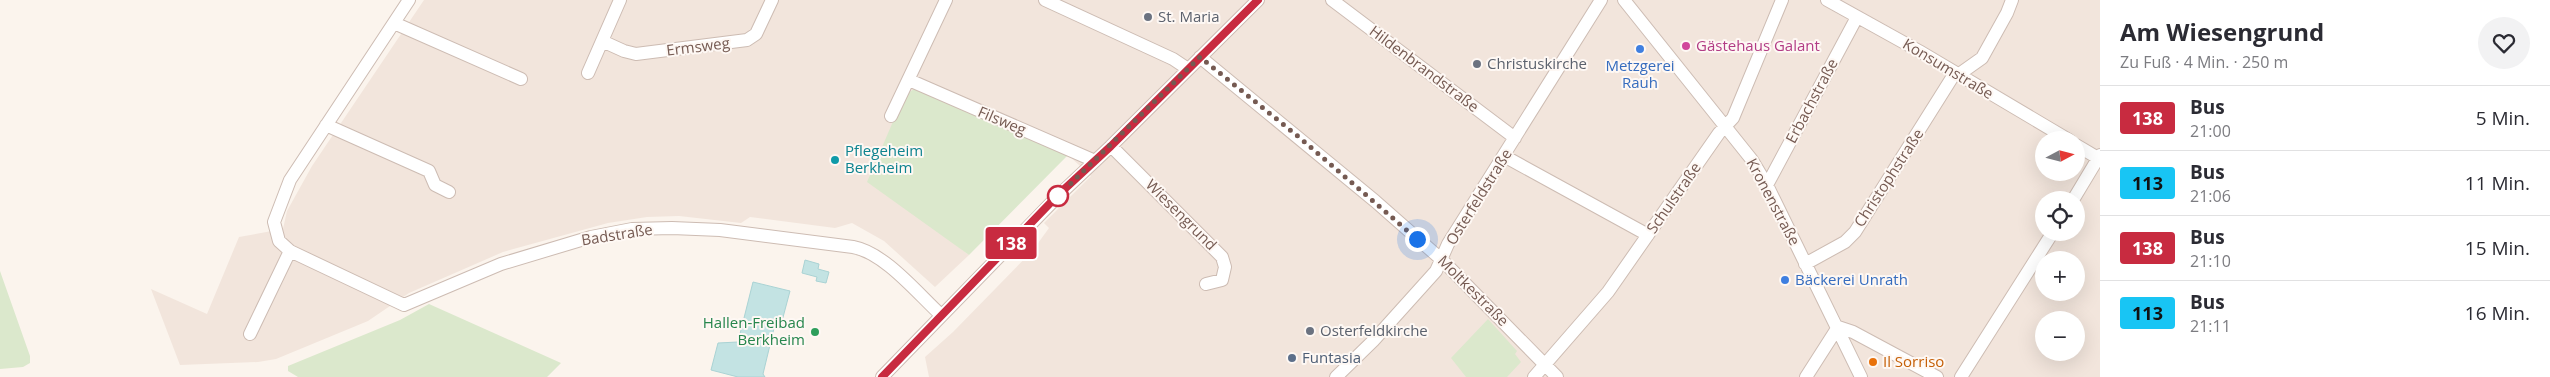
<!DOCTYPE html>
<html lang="de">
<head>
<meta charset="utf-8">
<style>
	body { margin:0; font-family:"Open Sans",sans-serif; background:#f2f2f3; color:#2b2b33; height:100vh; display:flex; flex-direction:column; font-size:19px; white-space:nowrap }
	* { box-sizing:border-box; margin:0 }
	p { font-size:16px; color:#7c7c81 }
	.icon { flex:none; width:28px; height:28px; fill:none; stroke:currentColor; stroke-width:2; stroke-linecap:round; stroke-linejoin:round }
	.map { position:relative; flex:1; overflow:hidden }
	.details { display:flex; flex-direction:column; background:#fff; width:450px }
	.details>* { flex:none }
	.badge { padding:0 10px; border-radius:4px; font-size:18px; line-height:32px }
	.needle { width:32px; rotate:83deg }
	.buttons { position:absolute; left:2035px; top:131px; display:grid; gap:10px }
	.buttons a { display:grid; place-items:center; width:50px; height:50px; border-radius:50%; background:#fff; box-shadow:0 5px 20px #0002; font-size:25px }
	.you { position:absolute; width:25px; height:25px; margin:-12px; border:4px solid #fff; border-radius:50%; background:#1a73e8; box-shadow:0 0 0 8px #1a73e833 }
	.map>.badge { position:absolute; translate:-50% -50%; box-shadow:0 0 0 2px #fff }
	.round { display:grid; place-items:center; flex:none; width:52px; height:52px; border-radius:26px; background:#f2f2f3 }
	.headline { display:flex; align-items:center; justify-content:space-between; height:85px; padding:0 20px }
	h1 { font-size:24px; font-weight:700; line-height:38px }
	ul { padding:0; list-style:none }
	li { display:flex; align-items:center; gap:15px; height:65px; padding:0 20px; border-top:1px solid #e1e1e2 }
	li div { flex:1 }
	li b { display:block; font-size:19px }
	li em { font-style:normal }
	li .badge { min-width:55px; font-weight:700; text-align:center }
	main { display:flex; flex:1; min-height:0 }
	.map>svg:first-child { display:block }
	.residential { fill:#f2e5dc; fill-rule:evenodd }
	.green { fill:#dbe8cc }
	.water { fill:#c3e3e3; stroke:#aad3d4 }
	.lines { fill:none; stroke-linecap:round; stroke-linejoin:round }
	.street-casing { stroke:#cdbcb3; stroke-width:14 }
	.street { stroke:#fff; stroke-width:12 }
	.line-casing { stroke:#fff; stroke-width:11 }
	.line { stroke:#c82b40; stroke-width:8 }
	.walk { stroke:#755a52; stroke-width:5; stroke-dasharray:0 9 }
	.worship-dot { fill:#6b7280; stroke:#fef8f4; stroke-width:2 }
	.hotel-dot { fill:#d1479c; stroke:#fef8f4; stroke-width:2 }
	.shop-dot { fill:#3f7fe0; stroke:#fef8f4; stroke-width:2 }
	.culture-dot { fill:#0f9aa8; stroke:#fef8f4; stroke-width:2 }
	.stop-dot { fill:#fff; stroke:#c82b40; stroke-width:2.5 }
	.leisure-dot { fill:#2e9e5b; stroke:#fef8f4; stroke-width:2 }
	.service-dot { fill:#5c6f8a; stroke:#fef8f4; stroke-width:2 }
	.food-dot { fill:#e8710a; stroke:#fef8f4; stroke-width:2 }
	.labels { text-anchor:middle; stroke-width:4; stroke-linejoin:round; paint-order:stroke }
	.worship-label { font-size:15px; fill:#5b616d; stroke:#fef8f4; text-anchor:start }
	.hotel-label { font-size:15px; fill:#b23c85; stroke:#fef8f4; text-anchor:start }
	.street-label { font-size:15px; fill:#755a52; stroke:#fef8f4 }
	.shop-label { font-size:15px; fill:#366cbe; stroke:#fef8f4 }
	.culture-label { font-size:15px; fill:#0d838f; stroke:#fef8f4; text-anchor:start }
	.leisure-label { font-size:15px; fill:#27864d; stroke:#fef8f4; text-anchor:end }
	.service-label { font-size:15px; fill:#4e5e75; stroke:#fef8f4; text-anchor:start }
	.food-label { font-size:15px; fill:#c56008; stroke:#fef8f4; text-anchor:start }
</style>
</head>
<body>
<main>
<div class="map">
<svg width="2100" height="377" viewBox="0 0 2100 377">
	<rect width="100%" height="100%" fill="#fbf4ed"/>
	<path class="residential" d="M 424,0 L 2100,0 L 2100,377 L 929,377 L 925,357 L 953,332 L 1033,250 L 1049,228 L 1044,223 L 1091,176 L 1068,155 L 947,238 L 969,255 L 935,287 L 884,241 L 852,223 L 835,228 L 750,217 L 741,223 L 679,216 L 647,217 L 608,223 L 503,252 L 409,293 L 368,321 L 276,359 L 258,362 L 180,365 L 151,289 L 207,314 L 239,237 L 283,229 L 287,211 L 312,166 ZM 2044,140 L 2076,140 L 2076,172 L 2044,172 ZM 2044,200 L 2076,200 L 2076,232 L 2044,232 ZM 2044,260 L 2076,260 L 2076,292 L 2044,292 ZM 2044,320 L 2076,320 L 2076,352 L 2044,352 Z"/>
	<path class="green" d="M 914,89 L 1068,155 L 969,255 L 867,182 L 904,96 Z
		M 0,271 L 30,356 L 30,363 L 23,367 L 0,369 Z
		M 429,304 L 561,363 L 547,377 L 298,377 L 288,371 L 288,366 L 400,320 Z
		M 1488,319 L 1517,351 L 1515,354 L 1521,362 L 1507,377 L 1466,377 L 1451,358 Z"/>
	<path class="water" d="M 805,260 L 819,264 L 818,269 L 829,272 L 826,283 L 816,281 L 817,277 L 802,273 Z
		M 753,282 L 790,291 L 782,321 L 776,320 L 763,374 L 765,377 L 738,377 L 711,370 L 718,343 L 738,342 Z"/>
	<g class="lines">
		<defs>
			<path id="street" d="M 409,0 L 290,180 L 274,222 L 279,241 L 290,251 L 404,305 L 501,264 L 591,237 L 632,229 L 672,228 L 720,230 L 853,247 C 885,253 917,293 941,315
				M 1045,0 L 1173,59 L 1188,69
				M 1332,0 L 1515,138
				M 1624,0 L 1752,160 L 1767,185 L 1861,377
				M 1827,0 L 1919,51 L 2069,140
				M 394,23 L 521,79
				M 602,41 L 624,51 L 636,54 L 747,40 L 756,34 L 772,0
				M 1200,57 L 1375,201 L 1442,260 L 1557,377
				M 588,73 L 620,0
				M 1958,75 L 1982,58 L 2007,13 L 2012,0
				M 909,80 L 1095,161
				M 891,116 L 946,0
				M 326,125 L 429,171 L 435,185 L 449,192
				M 2076,145 L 2098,158
				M 1111,146 L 1222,257 L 1225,267 L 1222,280 L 1206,284
				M 1504,156 L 1648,235
				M 1767,185 L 1857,17
				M 2073,200 L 2100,155
				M 1805,264 L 1845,242 L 1855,232 L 1955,73
				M 1838,327 L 1853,332 L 1937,377
				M 250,334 L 290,251
				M 882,377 L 1059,195 L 1111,146 L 1258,0
				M 1336,377 L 1373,341 L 1436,271 L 1448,244 L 1601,0
				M 1534,377 L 1608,292 L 1719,133 L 1733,118 L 1782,0
				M 1806,377 L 1838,327
				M 1961,377 L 2053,232"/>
		</defs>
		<use href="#street" class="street-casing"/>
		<use href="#street" class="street"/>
	</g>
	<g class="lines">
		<defs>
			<path id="line" d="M 882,377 L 1058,195 L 1111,146 L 1258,0"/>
		</defs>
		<use href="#line" class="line-casing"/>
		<use href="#line" class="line"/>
		<path class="walk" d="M 1058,196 L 1200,57 L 1300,138 L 1417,239"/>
	</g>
	<g class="worship-dot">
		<circle cx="1148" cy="17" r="5"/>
		<circle cx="1477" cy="64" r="5"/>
		<circle cx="1310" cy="331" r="5"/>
	</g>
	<circle class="hotel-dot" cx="1686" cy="46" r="5"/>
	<g class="shop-dot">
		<circle cx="1640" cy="49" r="5"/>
		<circle cx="1785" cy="280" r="5"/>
	</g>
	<circle class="culture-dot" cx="835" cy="160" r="5"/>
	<circle class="stop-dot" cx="1058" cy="196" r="10"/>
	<circle class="leisure-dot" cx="815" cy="332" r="5"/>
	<circle class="service-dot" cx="1292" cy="358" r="5"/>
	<circle class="food-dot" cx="1873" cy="362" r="5"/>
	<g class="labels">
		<g class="worship-label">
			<text x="1158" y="22">St. Maria</text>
			<text x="1487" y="69">Christuskirche</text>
			<text x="1320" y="336">Osterfeldkirche</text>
		</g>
		<g class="hotel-label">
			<text x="1696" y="51">Gästehaus Galant</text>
		</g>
		<g class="street-label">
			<text transform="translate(698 47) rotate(-7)" y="5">Ermsweg</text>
			<text transform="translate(1424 69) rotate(37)" y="5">Hildenbrandstraße</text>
			<text transform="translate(1948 69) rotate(31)" y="5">Konsumstraße</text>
			<text transform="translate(1812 101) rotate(-62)" y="5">Erbachstraße</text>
			<text transform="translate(1002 121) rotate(23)" y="5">Filsweg</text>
			<text transform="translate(1889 178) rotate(-57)" y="5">Christophstraße</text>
			<text transform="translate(1479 197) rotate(-58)" y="5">Osterfeldstraße</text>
			<text transform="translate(1674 198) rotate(-55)" y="5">Schulstraße</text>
			<text transform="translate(1773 202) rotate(62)" y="5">Kronenstraße</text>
			<text transform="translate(1181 215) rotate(45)" y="5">Wiesengrund</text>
			<text transform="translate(617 235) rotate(-9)" y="5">Badstraße</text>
			<text transform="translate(1473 291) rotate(45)" y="5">Moltkestraße</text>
		</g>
		<g class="shop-label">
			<text x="1640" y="71">Metzgerei<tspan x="1640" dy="17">Rauh</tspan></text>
			<text x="1795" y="285" text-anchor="start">Bäckerei Unrath</text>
		</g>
		<g class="culture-label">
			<text x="845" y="156">Pflegeheim<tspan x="845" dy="17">Berkheim</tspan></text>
		</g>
		<g class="leisure-label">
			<text x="805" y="328">Hallen-Freibad<tspan x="805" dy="17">Berkheim</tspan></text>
		</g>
		<g class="service-label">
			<text x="1302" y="363">Funtasia</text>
		</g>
		<g class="food-label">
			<text x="1883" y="367">Il Sorriso</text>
		</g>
	</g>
</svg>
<div class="buttons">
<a><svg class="needle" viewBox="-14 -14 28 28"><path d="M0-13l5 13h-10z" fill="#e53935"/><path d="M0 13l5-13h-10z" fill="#7c7c81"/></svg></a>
<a><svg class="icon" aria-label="locate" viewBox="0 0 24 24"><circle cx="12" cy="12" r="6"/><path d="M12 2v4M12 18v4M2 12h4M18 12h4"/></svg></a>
<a>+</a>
<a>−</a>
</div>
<div class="you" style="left:1417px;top:239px"></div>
<b class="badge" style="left:1011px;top:243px;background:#c82b40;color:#fff">138</b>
</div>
<section class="details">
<div class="headline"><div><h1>Am Wiesengrund</h1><p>Zu Fuß · 4 Min. · 250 m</p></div><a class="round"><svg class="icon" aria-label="heart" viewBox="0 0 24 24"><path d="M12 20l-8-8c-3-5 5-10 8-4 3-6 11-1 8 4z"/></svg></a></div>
<ul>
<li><span class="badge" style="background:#c82b40;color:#fff">138</span><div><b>Bus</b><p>21:00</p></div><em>5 Min.</em></li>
<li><span class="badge" style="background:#18c5f4;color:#111">113</span><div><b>Bus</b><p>21:06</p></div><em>11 Min.</em></li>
<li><span class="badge" style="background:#c82b40;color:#fff">138</span><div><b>Bus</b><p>21:10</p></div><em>15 Min.</em></li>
<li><span class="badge" style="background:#18c5f4;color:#111">113</span><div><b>Bus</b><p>21:11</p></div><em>16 Min.</em></li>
</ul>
</section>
</main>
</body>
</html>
